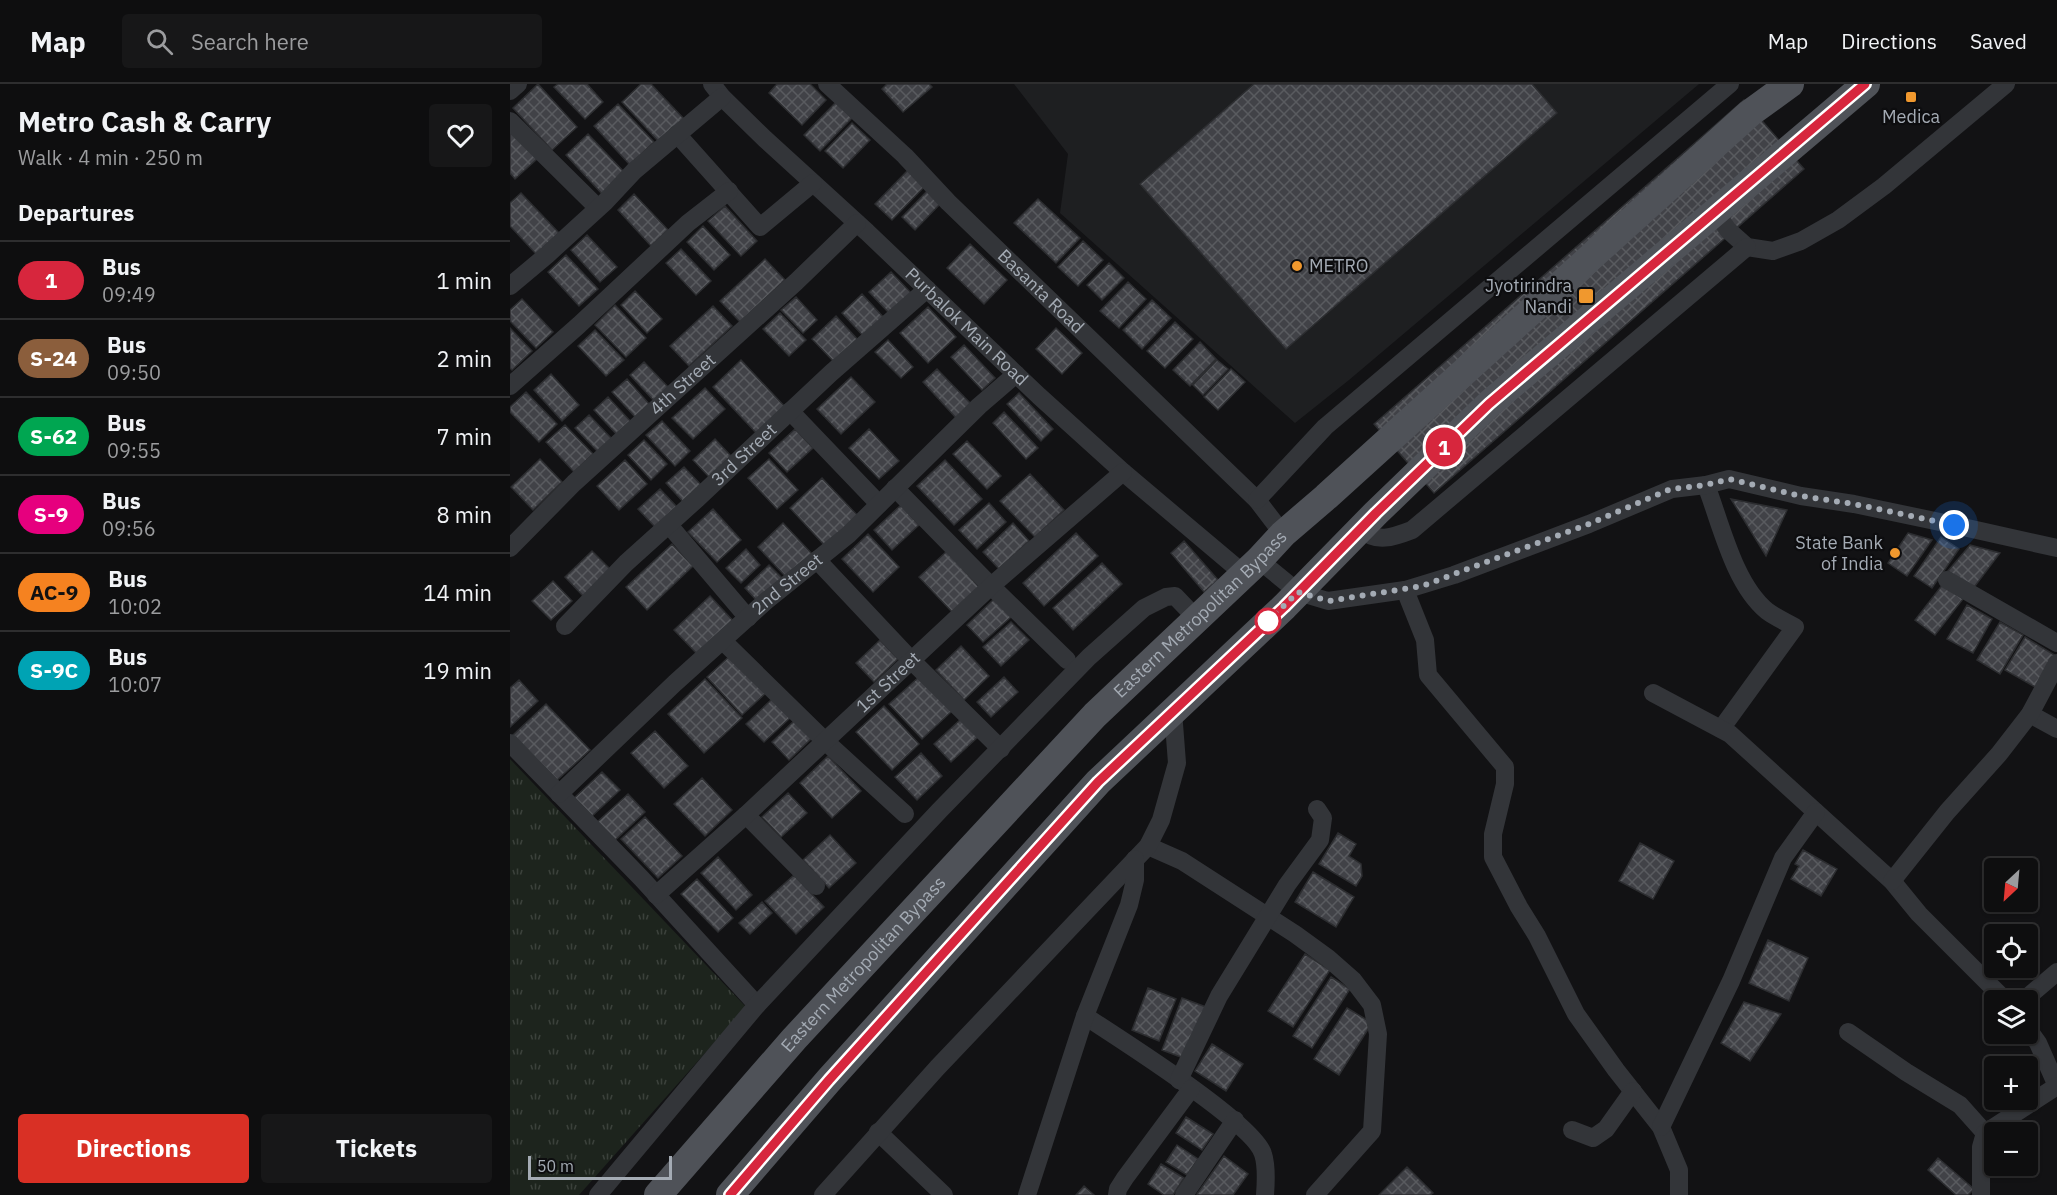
<!DOCTYPE html>
<html lang="en">
<head>
<meta charset="utf-8">
<style>
	body { margin:0; font-family:"IBM Plex Sans",sans-serif; background:#171718; color:#f1f3f6; height:100vh; display:flex; flex-direction:column; font-size:22px; white-space:nowrap }
	* { box-sizing:border-box; margin:0 }
	p { font-size:20px; color:#9b9c9e }
	.icon { flex:none; width:33px; height:33px; fill:none; stroke:currentColor; stroke-width:2; stroke-linecap:round; stroke-linejoin:round }
	.map { position:relative; flex:1; overflow:hidden }
	.panel { display:flex; flex-direction:column; background:#0e0e0f; width:510px }
	.panel>* { flex:none }
	.badge { padding:0 12px; border-radius:20px; font-size:21px; line-height:39px }
	.needle { width:39px; rotate:206deg }
	.buttons { position:absolute; left:1474px; top:774px; display:grid; gap:12px }
	.buttons a { display:grid; place-items:center; width:54px; height:54px; border-radius:6px; background:#0e0e0f; box-shadow:0 2px 4px #0004,0 0 0 2px #2e2e2f; font-size:30px }
	.scale { position:absolute; left:18px; bottom:15px; width:144px; box-sizing:border-box; padding-left:6px; border:3px solid #a4abb4; border-top:0; font-size:16px; line-height:21px; white-space:nowrap; color:#a4abb4; -webkit-text-stroke:4px #0d0d0f; paint-order:stroke }
	.you { position:absolute; width:30px; height:30px; margin:-15px; border:4px solid #fff; border-radius:50%; background:#1a73e8; box-shadow:0 0 0 9px #1a73e833 }
	.map>.badge { position:absolute; translate:-50% -50%; box-shadow:0 0 0 3px #fff }
	h2 { padding:0 18px; font-size:22px; line-height:54px }
	.round { display:grid; place-items:center; flex:none; width:63px; height:63px; border-radius:6px; background:#171718 }
	.overview { display:flex; align-items:center; justify-content:space-between; height:102px; padding:0 18px }
	h1 { font-size:28px; font-weight:700; line-height:45px }
	.action { display:flex; gap:12px; margin-top:auto; padding:12px 18px }
	.action a { flex:1; height:69px; border-radius:6px; background:#d93025; color:#fff; font-size:24px; font-weight:700; line-height:69px; text-align:center }
	.action a+a { background:#171718; color:#f1f3f6 }
	ul { padding:0; list-style:none }
	li { display:flex; align-items:center; gap:18px; height:78px; padding:0 18px; border-top:2px solid #2e2e2f }
	li div { flex:1 }
	li b { display:block; font-size:22px }
	li em { font-style:normal }
	li .badge { min-width:66px; font-weight:700; text-align:center }
	header { display:flex; align-items:center; gap:36px; box-sizing:border-box; height:84px; padding:0 30px; background:#0e0e0f; border-bottom:2px solid #2e2e2f }
	header strong { font-size:28px }
	nav { display:flex; gap:33px; margin-inline-start:auto; font-size:21px }
	.search { width:420px; height:54px; background:#171718; display:flex; align-items:center; gap:15px; box-sizing:border-box; padding:0 21px; border-radius:6px; color:#9b9c9e; font-size:22px }
	main { display:flex; flex:1; min-height:0 }
	.map>svg:first-child { display:block }
	.built { fill:#1e1f21 }
	.grass { fill:url(#grass-tufts) }
	.building { fill:url(#building-cross-hatch); stroke:#2c2d30; stroke-width:1.5 }
	.lines { fill:none; stroke-linecap:round; stroke-linejoin:round }
	.minor { stroke:#333539; stroke-width:18 }
	.primary { stroke:#4f5258; stroke-width:28 }
	.line-casing { stroke:#fff; stroke-width:14 }
	.line { stroke:#d7263d; stroke-width:9 }
	.walk { stroke:#a4abb4; stroke-width:6; stroke-dasharray:0 10.8 }
	.poi-dot { fill:#f0982e; stroke:#0d0d0f; stroke-width:2 }
	.stop-dot { fill:#fff; stroke:#d7263d; stroke-width:3 }
	.labels { text-anchor:middle; stroke-width:4.5; stroke-linejoin:round; paint-order:stroke }
	.poi-label { font-size:18px; fill:#a4abb4; stroke:#0d0d0f; text-anchor:end }
	.street-label { font-size:18px; fill:#a4abb4; stroke:#0d0d0f }
</style>
</head>
<body>
<header>
<strong>Map</strong>
<div class="search"><svg class="icon" aria-label="search" viewBox="0 0 24 24"><circle cx="10" cy="10" r="6"/><path d="M15 15l6 6"/></svg>Search here</div>
<nav><a>Map</a><a>Directions</a><a>Saved</a></nav>
</header>
<main>
<section class="panel">
<div class="overview"><div><h1>Metro Cash &amp; Carry</h1><p>Walk · 4 min · 250 m</p></div><a class="round"><svg class="icon" aria-label="heart" viewBox="0 0 24 24"><path d="M12 20l-8-8c-3-5 5-10 8-4 3-6 11-1 8 4z"/></svg></a></div>
<h2>Departures</h2>
<ul>
<li><span class="badge" style="background:#d7263d;color:#fff">1</span><div><b>Bus</b><p>09:49</p></div><em>1 min</em></li>
<li><span class="badge" style="background:#8b5e3c;color:#fff">S-24</span><div><b>Bus</b><p>09:50</p></div><em>2 min</em></li>
<li><span class="badge" style="background:#00a651;color:#fff">S-62</span><div><b>Bus</b><p>09:55</p></div><em>7 min</em></li>
<li><span class="badge" style="background:#e6007e;color:#fff">S-9</span><div><b>Bus</b><p>09:56</p></div><em>8 min</em></li>
<li><span class="badge" style="background:#f58220;color:#111">AC-9</span><div><b>Bus</b><p>10:02</p></div><em>14 min</em></li>
<li><span class="badge" style="background:#00a3b4;color:#fff">S-9C</span><div><b>Bus</b><p>10:07</p></div><em>19 min</em></li>
</ul>
<div class="action"><a>Directions</a><a>Tickets</a></div>
</section>
<div class="map">
<svg width="1547" height="1111" viewBox="0 0 1547 1111">
	<defs>
		<pattern id="grass-tufts" width="24" height="20" patternUnits="userSpaceOnUse" patternTransform="scale(1.5)"><rect width="24" height="20" fill="#1d241d"/><path d="M3 7l-1-3M5 7V3M7 7l1-3M15 17l-1-3M17 17v-4M19 17l1-3" fill="none" stroke="#3b413b"/></pattern>
		<pattern id="building-cross-hatch" width="8" height="8" patternUnits="userSpaceOnUse" patternTransform="scale(1.5)"><rect width="8" height="8" fill="#414247"/><path d="M0 0l8 8M0 8l8-8" fill="none" stroke="#595b5f"/></pattern>
	</defs>
	<rect width="100%" height="100%" fill="#121214"/>
	<path class="built" d="M 504,0 L 1189,0 L 839,296 L 785,339 L 550,129 L 558,70 Z"/>
	<path class="grass" d="M 0,675 L 236,923 L 69,1111 L 0,1111 Z"/>
	<path class="building" d="M 28,0 L 67,43 L 42,66 L 3,24 Z
		M 48,0 L 77,0 L 93,18 L 75,35 L 44,3 Z
		M 131,0 L 141,0 L 174,35 L 149,58 L 112,18 Z
		M 267,0 L 300,0 L 316,16 L 292,41 L 259,9 Z
		M 377,0 L 419,0 L 422,3 L 393,28 L 372,5 Z
		M 744,0 L 1022,0 L 1047,29 L 776,265 L 630,100 Z
		M 1234,16 L 1294,85 L 924,409 L 864,340 Z
		M 326,18 L 342,34 L 310,67 L 294,51 Z
		M 108,20 L 144,58 L 120,81 L 84,42 Z
		M 342,39 L 360,56 L 333,84 L 315,67 Z
		M 0,46 L 27,75 L 5,95 L 0,89 Z
		M 78,50 L 116,90 L 93,111 L 56,71 Z
		M 399,85 L 416,101 L 382,136 L 365,120 Z
		M 419,105 L 432,118 L 405,146 L 392,133 Z
		M 11,109 L 49,149 L 26,170 L 0,142 L 0,119 Z
		M 124,110 L 158,146 L 141,162 L 108,126 Z
		M 528,115 L 570,154 L 546,179 L 504,139 Z
		M 215,122 L 247,157 L 231,172 L 198,137 Z
		M 193,142 L 220,171 L 204,186 L 177,158 Z
		M 77,151 L 107,183 L 90,198 L 61,166 Z
		M 573,157 L 593,176 L 568,202 L 548,183 Z
		M 460,160 L 497,196 L 474,220 L 437,184 Z
		M 171,165 L 201,197 L 186,211 L 156,179 Z
		M 56,171 L 88,205 L 69,222 L 38,188 Z
		M 255,175 L 275,196 L 230,238 L 210,217 Z
		M 599,179 L 614,194 L 592,216 L 577,201 Z
		M 381,188 L 401,209 L 379,229 L 359,208 Z
		M 618,198 L 636,215 L 609,244 L 590,227 Z
		M 125,207 L 152,235 L 137,249 L 111,221 Z
		M 352,210 L 375,235 L 355,254 L 332,229 Z
		M 286,213 L 307,236 L 293,249 L 271,226 Z
		M 12,215 L 43,248 L 26,264 L 0,237 L 0,226 Z
		M 642,216 L 661,234 L 632,265 L 613,246 Z
		M 105,221 L 136,254 L 116,273 L 85,241 Z
		M 203,222 L 222,242 L 179,282 L 160,262 Z
		M 418,223 L 446,253 L 418,279 L 390,249 Z
		M 270,229 L 296,256 L 279,272 L 253,245 Z
		M 326,232 L 349,257 L 325,279 L 302,255 Z
		M 665,238 L 683,255 L 655,284 L 637,267 Z
		M 0,244 L 22,267 L 2,286 L 0,284 Z
		M 546,244 L 572,269 L 552,290 L 526,265 Z
		M 85,246 L 114,276 L 96,292 L 68,262 Z
		M 378,256 L 403,283 L 391,294 L 365,268 Z
		M 690,258 L 706,275 L 680,302 L 663,286 Z
		M 454,261 L 485,294 L 472,306 L 441,273 Z
		M 231,276 L 276,324 L 248,351 L 203,303 Z
		M 707,276 L 718,285 L 693,311 L 683,301 Z
		M 134,278 L 161,306 L 146,319 L 120,291 Z
		M 427,285 L 462,321 L 447,335 L 413,298 Z
		M 721,285 L 735,298 L 708,326 L 694,313 Z
		M 41,290 L 69,321 L 52,337 L 24,306 Z
		M 341,293 L 365,318 L 331,350 L 307,325 Z
		M 117,295 L 140,321 L 126,334 L 102,308 Z
		M 195,304 L 215,325 L 183,355 L 162,334 Z
		M 16,308 L 47,340 L 29,358 L 0,328 L 0,323 Z
		M 509,309 L 543,345 L 531,357 L 497,320 Z
		M 98,313 L 122,339 L 108,352 L 84,326 Z
		M 494,328 L 528,364 L 516,375 L 483,339 Z
		M 79,331 L 102,355 L 88,368 L 65,344 Z
		M 152,337 L 180,367 L 165,382 L 136,351 Z
		M 55,341 L 83,370 L 64,388 L 36,358 Z
		M 285,345 L 303,364 L 277,388 L 259,369 Z
		M 359,345 L 389,377 L 369,395 L 339,364 Z
		M 205,355 L 221,372 L 199,393 L 183,376 Z
		M 134,356 L 157,380 L 141,396 L 118,371 Z
		M 457,357 L 491,392 L 477,405 L 443,370 Z
		M 30,375 L 52,398 L 23,426 L 1,403 Z
		M 259,375 L 288,406 L 267,425 L 238,394 Z
		M 115,376 L 137,400 L 109,426 L 87,402 Z
		M 435,376 L 472,415 L 444,441 L 407,402 Z
		M 174,383 L 194,404 L 176,421 L 156,399 Z
		M 520,390 L 554,426 L 525,453 L 490,417 Z
		M 312,394 L 348,432 L 315,462 L 280,424 Z
		M 150,405 L 167,423 L 145,443 L 128,425 Z
		M 1221,415 L 1277,426 L 1256,472 Z
		M 479,419 L 496,438 L 467,465 L 449,446 Z
		M 391,421 L 409,441 L 382,466 L 364,446 Z
		M 203,425 L 231,456 L 207,478 L 178,448 Z
		M 273,439 L 302,470 L 276,493 L 248,463 Z
		M 503,439 L 519,457 L 489,485 L 473,468 Z
		M 566,449 L 588,472 L 534,522 L 513,499 Z
		M 1398,449 L 1422,456 L 1397,492 L 1378,479 Z
		M 358,450 L 389,483 L 363,508 L 332,475 Z
		M 1431,453 L 1449,465 L 1422,504 L 1404,492 Z
		M 674,457 L 708,496 L 694,508 L 661,469 Z
		M 162,460 L 183,482 L 137,526 L 116,503 Z
		M 1460,461 L 1490,469 L 1462,506 L 1438,487 Z
		M 236,465 L 250,481 L 231,499 L 216,484 Z
		M 82,467 L 102,487 L 74,513 L 55,493 Z
		M 437,467 L 470,504 L 443,529 L 409,493 Z
		M 592,479 L 612,500 L 563,546 L 543,524 Z
		M 259,481 L 273,495 L 248,518 L 235,504 Z
		M 43,497 L 62,517 L 41,536 L 22,517 Z
		M 1433,500 L 1453,515 L 1425,551 L 1405,536 Z
		M 200,512 L 226,540 L 190,573 L 164,546 Z
		M 484,515 L 501,533 L 473,558 L 457,541 Z
		M 1457,521 L 1482,535 L 1463,569 L 1437,555 Z
		M 501,538 L 519,556 L 491,582 L 473,563 Z
		M 1490,538 L 1513,551 L 1490,590 L 1467,576 Z
		M 1515,553 L 1546,572 L 1527,604 L 1495,586 Z
		M 370,556 L 388,575 L 364,598 L 346,579 Z
		M 451,562 L 479,592 L 454,616 L 426,586 Z
		M 223,569 L 259,606 L 232,631 L 197,593 Z
		M 410,592 L 442,627 L 412,655 L 379,620 Z
		M 494,593 L 508,608 L 481,633 L 467,618 Z
		M 195,595 L 232,634 L 194,669 L 158,630 Z
		M 9,596 L 28,617 L 0,643 L 0,604 Z
		M 262,615 L 280,634 L 254,658 L 236,640 Z
		M 36,620 L 80,666 L 46,697 L 3,651 Z
		M 374,622 L 409,660 L 382,686 L 346,648 Z
		M 452,634 L 469,652 L 441,678 L 424,660 Z
		M 286,635 L 303,653 L 279,676 L 262,658 Z
		M 145,647 L 178,682 L 154,704 L 121,669 Z
		M 411,669 L 432,692 L 407,716 L 385,693 Z
		M 318,672 L 351,707 L 322,734 L 290,699 Z
		M 92,688 L 110,706 L 80,734 L 63,715 Z
		M 192,694 L 222,726 L 195,752 L 164,720 Z
		M 278,709 L 297,729 L 271,753 L 252,733 Z
		M 118,710 L 135,728 L 102,759 L 85,740 Z
		M 135,733 L 172,772 L 148,794 L 111,755 Z
		M 828,749 L 846,760 L 839,772 L 851,780 L 852,792 L 846,802 L 809,780 Z
		M 320,751 L 346,779 L 319,804 L 293,776 Z
		M 1130,759 L 1164,777 L 1143,815 L 1109,797 Z
		M 1293,766 L 1327,785 L 1311,812 L 1281,795 L 1289,782 L 1285,780 Z
		M 208,773 L 242,811 L 226,826 L 191,789 Z
		M 803,788 L 844,813 L 826,843 L 785,818 Z
		M 284,791 L 314,823 L 286,850 L 255,817 Z
		M 187,795 L 223,834 L 208,848 L 171,810 Z
		M 252,818 L 262,829 L 240,850 L 229,839 Z
		M 1258,856 L 1298,874 L 1279,917 L 1239,899 Z
		M 795,870 L 820,886 L 783,943 L 758,927 Z
		M 821,893 L 840,905 L 802,964 L 783,952 Z
		M 638,904 L 666,915 L 649,957 L 622,946 Z
		M 672,914 L 696,923 L 676,975 L 652,966 Z
		M 1234,918 L 1271,930 L 1240,977 L 1211,959 Z
		M 837,924 L 862,939 L 829,991 L 804,975 Z
		M 702,960 L 733,980 L 716,1007 L 685,987 Z
		M 676,1033 L 703,1050 L 692,1066 L 666,1049 Z
		M 667,1061 L 688,1075 L 677,1091 L 656,1078 Z
		M 714,1072 L 738,1090 L 723,1111 L 689,1111 L 687,1110 Z
		M 1428,1074 L 1464,1105 L 1458,1111 L 1446,1111 L 1418,1086 Z
		M 651,1080 L 674,1094 L 663,1111 L 654,1111 L 638,1100 Z
		M 897,1083 L 923,1109 L 920,1111 L 869,1111 Z
		M 574,1102 L 584,1111 L 566,1111 Z"/>
	<g class="lines">
		<g class="minor">
			<path id="s1" d="M 202,0 L 212,13 L 255,55 L 357,148 L 529,312 L 613,388 L 734,490"/>
			<path id="s2" d="M 317,0 L 395,72 L 438,118 L 747,416 L 773,450"/>
			<path d="M 0,7 L 8,0"/>
			<path d="M 0,37 L 88,124"/>
			<path d="M 167,50 L 250,143 L 303,99"/>
			<path d="M 1205,127 L 1218,146 L 1237,163 L 1263,167 L 1291,157 L 1328,136 L 1374,102 L 1496,0"/>
			<path d="M 0,202 L 37,171 L 95,118 L 124,87 L 212,13"/>
			<path d="M 0,302 L 69,241 L 178,139 L 219,107"/>
			<path d="M 280,327 L 369,420"/>
			<path d="M 1196,401 C 1211,440 1224,500 1257,527 C 1265,533 1276,538 1285,543 L 1211,645"/>
			<path d="M 385,404 L 481,502 L 557,576"/>
			<path d="M 747,416 L 815,343 L 1220,0"/>
			<path d="M 159,441 L 238,534"/>
			<path d="M 851,444 C 865,460 884,453 902,446 L 1237,163"/>
			<path id="s3" d="M 0,464 L 64,399 L 286,198 L 347,139"/>
			<path d="M 307,476 L 402,577 L 491,665"/>
			<path d="M 749,476 L 788,508 L 818,517 L 895,506 L 944,491 L 1079,440 L 1162,405 L 1196,401 L 1219,395 L 1291,412 L 1344,420 L 1444,441 L 1547,464"/>
			<path d="M 1437,496 L 1547,559"/>
			<path d="M 895,506 L 915,556 L 918,591 L 995,683 L 995,700 L 983,750 L 983,773 L 1009,823 L 1027,852 L 1066,930 L 1106,986 L 1151,1043 L 1169,1086 L 1169,1111"/>
			<path id="s4" d="M 55,542 L 116,479 L 187,415 L 321,289 L 417,205"/>
			<path d="M 213,557 L 315,657 L 395,730"/>
			<path d="M 1143,609 L 1220,650 L 1382,797 L 1409,830 L 1495,916"/>
			<path d="M 1520,630 L 1547,645"/>
			<path d="M 0,659 L 132,795 L 247,921"/>
			<path id="s5" d="M 49,710 L 165,599 L 256,517 L 338,451 L 469,322 L 506,290"/>
			<path d="M 236,731 L 306,802"/>
			<path d="M 638,762 L 672,777 L 785,850 L 818,874 L 843,896 L 862,921 L 868,950 L 862,1047 L 805,1111"/>
			<path d="M 1382,797 L 1437,728 L 1489,670 L 1520,630 L 1547,579"/>
			<path id="s6" d="M 146,811 L 236,731 L 481,502 L 613,388"/>
			<path d="M 1514,916 L 1547,888"/>
			<path d="M 575,932 C 608,954 744,1039 753,1070 C 757,1082 756,1098 755,1111"/>
			<path d="M 1518,945 L 1528,959 L 1547,1002"/>
			<path d="M 1338,948 L 1396,988 L 1450,1021 L 1475,1049"/>
			<path d="M 669,996 L 709,912 L 777,801 L 810,756 L 813,734 L 807,725"/>
			<path d="M 1151,1043 L 1221,897 L 1273,774 L 1306,728"/>
			<path d="M 1062,1046 L 1083,1054 L 1096,1045 L 1123,1007"/>
			<path d="M 368,1048 L 434,1111"/>
			<path d="M 88,1111 L 247,921 L 429,727 L 579,573 L 634,524 L 656,513 L 665,512 L 687,535"/>
			<path d="M 313,1111 L 427,984 L 638,762 L 651,736 L 667,679 L 663,627"/>
			<path d="M 517,1111 L 575,932 L 619,821 L 625,796 L 625,775"/>
			<path d="M 607,1111 L 608,1105 L 615,1094 L 681,1005"/>
			<path d="M 674,1111 L 725,1036"/>
			<path d="M 1471,1111 L 1471,1063 L 1475,1049 L 1547,1002"/>
		</g>
		<g class="primary">
			<path id="s7" d="M 148,1111 L 284,955 L 585,631 L 749,476 L 773,450 L 816,413 L 1240,29 L 1280,0"/>
			<path d="M 220,1111 L 319,996 L 588,698 L 774,523 L 866,429 L 979,320 L 1356,0"/>
		</g>
	</g>
	<g class="lines">
		<defs>
			<path id="line" d="M 220,1111 L 319,996 L 588,698 L 774,523 L 866,429 L 979,320 L 1355,0"/>
		</defs>
		<use href="#line" class="line-casing"/>
		<use href="#line" class="line"/>
		<path class="walk" d="M 758,537 L 788,508 L 819,517 L 912,502 L 1079,440 L 1161,405 L 1196,401 L 1219,395 L 1291,412 L 1344,420 L 1444,441"/>
	</g>
	<g class="poi-dot">
		<rect x="1395" y="7" width="12" height="12" rx="3"/>
		<circle cx="787" cy="182" r="6"/>
		<rect x="1068" y="204" width="16" height="16" rx="3"/>
		<circle cx="1385" cy="469" r="6"/>
	</g>
	<circle class="stop-dot" cx="758" cy="537" r="12"/>
	<g class="labels">
		<g class="poi-label">
			<text x="1401" y="39" text-anchor="middle">Medica</text>
			<text x="799" y="188" text-anchor="start">METRO</text>
			<text x="1062" y="208">Jyotirindra<tspan x="1062" dy="21">Nandi</tspan></text>
			<text x="1373" y="465">State Bank<tspan x="1373" dy="21">of India</tspan></text>
		</g>
		<g class="street-label">
			<text dy="6" stroke="none"><textPath href="#s2" startOffset="298">Basanta Road</textPath></text>
			<text dy="6" stroke="none"><textPath href="#s1" startOffset="352">Purbalok Main Road</textPath></text>
			<text dy="6" stroke="none"><textPath href="#s3" startOffset="238">4th Street</textPath></text>
			<text dy="6" stroke="none"><textPath href="#s4" startOffset="248">3rd Street</textPath></text>
			<text dy="6" stroke="none"><textPath href="#s5" startOffset="310">2nd Street</textPath></text>
			<text dy="6" stroke="none"><textPath href="#s7" startOffset="795">Eastern Metropolitan Bypass</textPath></text>
			<text dy="6" stroke="none"><textPath href="#s6" startOffset="315">1st Street</textPath></text>
			<text dy="6" stroke="none"><textPath href="#s7" startOffset="309">Eastern Metropolitan Bypass</textPath></text>
		</g>
	</g>
</svg>
<div class="buttons">
<a><svg class="needle" viewBox="-14 -14 28 28"><path d="M0-13l5 13h-10z" fill="#e53935"/><path d="M0 13l5-13h-10z" fill="#9b9c9e"/></svg></a>
<a><svg class="icon" aria-label="locate" viewBox="0 0 24 24"><circle cx="12" cy="12" r="6"/><path d="M12 2v4M12 18v4M2 12h4M18 12h4"/></svg></a>
<a><svg class="icon" aria-label="layers" viewBox="0 0 24 24"><path d="M12 4l9 5-9 5-9-5zM3 14l9 5 9-5"/></svg></a>
<a>+</a>
<a>−</a>
</div>
<div class="scale">50 m</div>
<div class="you" style="left:1444px;top:441px"></div>
<b class="badge" style="left:934px;top:363px;background:#d7263d;color:#fff">1</b>
</div>
</main>
</body>
</html>
